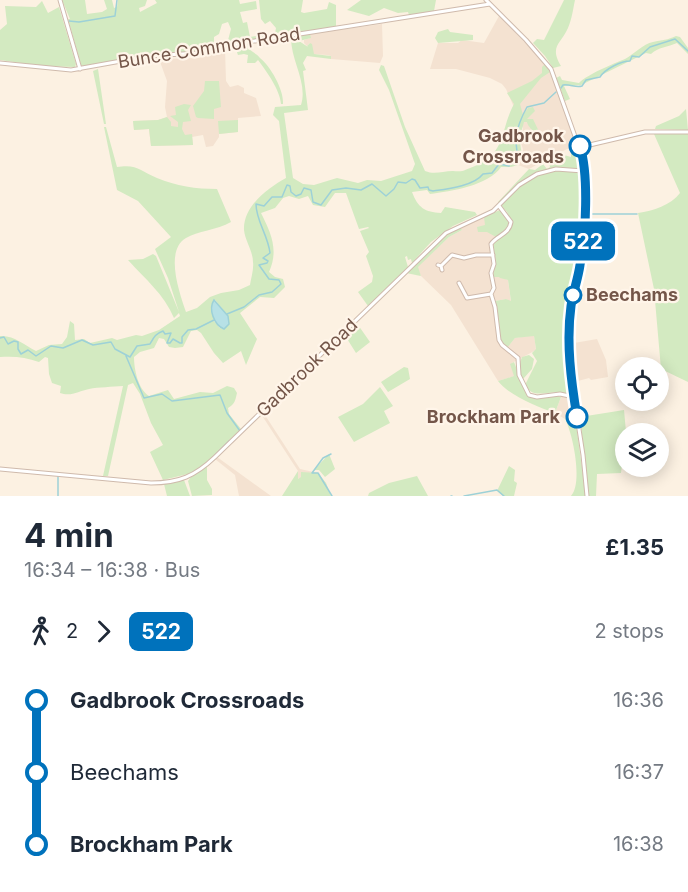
<!DOCTYPE html>
<html lang="en">
<head>
<meta charset="utf-8">
<style>
	body { margin:0; font-family:Inter,sans-serif; background:#f2f2f3; color:#1f2937; height:100vh; display:flex; flex-direction:column; font-size:22px; white-space:nowrap }
	* { box-sizing:border-box; margin:0 }
	p { font-size:20px; color:#747a83 }
	.icon { flex:none; width:33px; height:33px; fill:none; stroke:currentColor; stroke-width:2; stroke-linecap:round; stroke-linejoin:round }
	.map { position:relative; height:496px; overflow:hidden }
	.panel { display:flex; flex-direction:column; background:#fff; flex:1 }
	.panel>* { flex:none }
	.badge { padding:0 12px; border-radius:9px; font-size:21px; line-height:39px }
	.tools { position:absolute; left:615px; top:357px; display:grid; gap:12px }
	.tools a { display:grid; place-items:center; width:54px; height:54px; border-radius:50%; background:#fff; box-shadow:0 3px 15px #0003; font-size:30px }
	.map>.badge { position:absolute; translate:-50% -50%; box-shadow:0 0 0 3px #fff }
	.legs { display:flex; align-items:center; gap:9px; height:66px; padding:0 24px; font-size:20px }
	.legs p { margin-inline-start:auto }
	.summary { display:flex; align-items:center; justify-content:space-between; height:102px; padding:0 24px }
	h1 { font-size:33px; font-weight:700; line-height:45px }
	ul { padding:0 24px; list-style:none }
	li { display:flex; align-items:center; gap:21px; height:72px; font-size:22px }
	li i { display:grid; place-items:center; width:9px; height:100%; margin:0 8px; background:currentColor }
	li i::after { content:''; width:15px; height:15px; margin:-8px; border:4px solid; border-radius:50%; background:#fff }
	li p { margin-inline-start:auto }
	li:first-child i { background:linear-gradient(#0000 50%,currentColor 0) }
	li:last-child i { background:linear-gradient(currentColor 50%,#0000 0) }
	.map>svg:first-child { display:block }
	.residential { fill:#f4e2d1 }
	.green { fill:#d3eac1; fill-rule:evenodd }
	.water { fill:#b7e1e6; stroke:#9dd1d7; stroke-width:1.5 }
	.lines { fill:none; stroke-linecap:round; stroke-linejoin:round }
	.stream { stroke:#9dd1d7; stroke-width:1.5 }
	.minor-casing { stroke:#cfbaac; stroke-width:5 }
	.minor { stroke:#fff; stroke-width:3 }
	.line-1-casing { stroke:#fff; stroke-width:14 }
	.line-1 { stroke:#0072bc; stroke-width:9 }
	.stop-1-dot { fill:#fff; stroke:#0072bc; stroke-width:3 }
	.labels { text-anchor:middle; stroke-width:4.5; stroke-linejoin:round; paint-order:stroke }
	.street-label { font-size:18px; fill:#745649; stroke:#fff5e9 }
	.stop-label { font-size:18px; font-weight:bold; fill:#745649; stroke:#fff5e9; text-anchor:end }
</style>
</head>
<body>
<div class="map">
<svg width="688" height="496" viewBox="0 0 688 496">
	<rect width="100%" height="100%" fill="#fcf1e2"/>
	<path class="residential" d="M 499,16 L 540,58 L 550,72 L 577,144 L 576,148 L 567,149 L 529,169 L 518,165 L 522,157 L 523,149 L 520,140 L 523,128 L 506,89 L 502,84 L 490,78 L 456,69 L 430,69 L 438,43 L 458,43 L 462,40 L 484,43 Z
		M 382,24 L 383,56 L 380,63 L 331,59 L 331,56 L 327,55 L 313,54 L 310,43 L 307,46 L 304,43 L 304,40 L 310,38 L 310,34 Z
		M 225,49 L 226,81 L 230,87 L 238,85 L 244,88 L 244,93 L 256,98 L 261,116 L 238,118 L 238,132 L 219,134 L 219,137 L 213,146 L 206,147 L 203,135 L 192,137 L 193,145 L 151,146 L 149,129 L 134,130 L 133,121 L 158,120 L 167,117 L 165,107 L 167,81 L 159,59 L 199,58 Z
		M 503,208 L 511,219 L 512,227 L 509,232 L 493,246 L 495,260 L 493,277 L 500,277 L 508,280 L 511,302 L 506,299 L 495,301 L 510,344 L 515,338 L 534,335 L 536,350 L 512,363 L 515,376 L 498,381 L 451,305 L 421,276 L 417,267 L 449,237 L 462,230 L 460,226 L 492,214 Z
		M 597,339 L 606,360 L 608,377 L 591,380 L 589,378 L 574,382 L 572,346 L 574,343 Z
		M 561,397 L 568,397 L 572,401 L 575,417 L 565,419 L 555,413 Z
		M 263,412 L 300,469 L 318,473 L 326,483 L 331,496 L 302,477 L 298,479 L 298,471 L 261,414 Z
		M 217,457 L 271,496 L 239,496 L 235,475 L 215,459 Z"/>
	<path class="green" d="M 62,0 L 85,0 L 87,14 L 102,12 L 107,9 L 104,0 L 112,0 L 114,8 L 117,7 L 118,0 L 147,0 L 145,6 L 139,8 L 140,12 L 157,3 L 155,0 L 239,0 L 240,4 L 256,1 L 257,9 L 240,12 L 243,23 L 247,22 L 250,37 L 275,33 L 276,28 L 270,21 L 265,24 L 261,19 L 259,0 L 303,0 L 301,12 L 304,13 L 327,9 L 329,2 L 336,5 L 336,27 L 227,44 L 231,29 L 228,22 L 222,24 L 219,34 L 214,37 L 214,48 L 205,51 L 139,56 L 83,66 L 81,65 L 68,19 L 70,19 Z
		M 361,0 L 436,0 L 434,11 L 409,15 L 408,12 L 398,13 L 384,8 L 369,16 L 347,10 Z
		M 564,0 L 575,0 C 573,9 572,19 568,28 C 561,44 549,46 561,66 L 553,68 L 545,56 L 533,43 L 537,39 L 544,40 Z
		M 42,1 L 48,13 L 59,7 L 76,64 L 75,67 L 42,66 L 0,60 L 0,30 L 7,24 L 5,6 L 36,7 Z
		M 448,29 L 450,32 L 473,35 L 473,40 L 438,43 L 435,38 L 438,32 Z
		M 310,34 L 311,38 L 299,41 L 308,47 L 307,46 L 310,43 L 312,44 L 314,54 L 331,56 L 331,59 L 307,56 L 303,63 L 306,70 L 303,71 L 308,110 L 284,113 L 293,178 L 303,184 L 314,185 L 337,178 L 358,183 L 367,180 L 381,181 L 412,171 L 415,164 L 389,90 L 379,70 L 381,65 L 384,66 L 405,127 L 425,171 C 435,175 442,171 453,171 C 465,172 464,170 475,166 C 506,154 500,130 514,104 L 507,93 L 532,81 L 542,73 L 542,67 L 545,64 L 550,72 L 541,78 L 520,104 L 523,115 L 528,108 L 533,107 L 535,111 L 527,119 L 533,119 L 542,138 L 540,140 L 534,140 C 534,127 529,130 527,122 L 524,122 C 523,127 521,131 520,136 C 519,149 525,152 518,165 L 511,167 L 501,167 C 488,186 451,191 430,194 L 427,190 L 412,192 C 418,208 425,212 441,213 L 445,207 L 475,212 L 477,215 L 453,226 L 431,242 L 412,263 L 411,259 L 408,260 L 407,256 L 405,257 L 408,267 L 368,306 L 358,292 L 372,282 L 373,276 L 366,256 L 369,252 L 360,231 L 369,228 L 368,227 L 359,229 L 346,193 L 335,193 L 325,207 L 313,205 L 308,196 L 299,199 L 289,196 L 283,198 L 275,208 L 261,213 C 271,233 279,250 269,272 L 275,277 L 283,279 L 285,287 L 274,298 L 260,297 L 240,313 L 257,339 L 246,365 L 241,351 L 223,363 L 214,353 L 201,333 L 197,330 L 191,331 L 183,347 L 175,348 L 169,347 L 164,339 L 159,338 L 154,348 L 140,352 L 134,357 C 134,369 138,389 149,396 L 168,390 L 174,399 L 200,392 L 213,393 L 227,386 L 234,388 L 237,393 C 235,401 235,404 228,408 L 229,414 L 241,429 L 196,472 L 163,480 L 150,452 L 163,445 L 151,423 L 140,394 L 133,383 L 128,385 L 108,476 L 103,476 L 123,386 C 112,387 99,387 89,389 C 79,391 71,397 60,393 L 61,386 L 52,383 L 49,374 L 48,358 L 45,357 L 39,362 C 26,357 14,356 0,357 L 0,336 C 14,335 24,345 36,351 L 49,345 L 62,344 L 67,337 L 70,321 L 74,324 L 75,340 L 84,339 L 90,343 L 112,338 L 117,340 L 136,335 L 142,336 L 159,330 L 180,316 L 179,313 L 174,318 C 164,294 145,279 128,260 L 143,259 L 153,254 L 156,256 L 179,312 L 168,278 L 155,249 L 171,237 L 138,201 L 117,190 L 104,127 L 106,127 L 117,167 C 138,164 140,171 157,178 C 176,186 196,189 217,189 L 231,222 C 217,230 197,231 186,238 C 164,251 180,294 186,312 L 197,308 L 210,297 L 221,293 L 239,290 L 250,285 C 251,278 254,269 253,262 C 253,251 245,241 244,230 C 243,206 268,188 286,178 L 279,121 L 273,115 L 275,107 L 301,105 C 308,83 291,61 291,38 ZM 215,300 L 228,316 L 229,324 L 224,329 L 220,328 L 213,320 Z
		M 676,36 L 680,37 L 688,48 L 688,54 L 677,43 C 668,47 658,47 651,54 L 646,53 L 581,85 L 564,86 L 570,99 L 565,101 L 556,78 L 560,76 L 562,80 L 579,83 C 588,74 613,64 625,59 C 634,54 643,44 653,42 C 662,40 668,40 676,36 Z
		M 248,45 L 249,49 C 252,52 257,54 260,58 C 271,67 284,90 283,104 L 281,104 C 280,90 267,72 258,60 L 255,63 L 247,63 L 248,55 L 244,54 L 238,55 L 235,47 Z
		M 98,69 L 106,124 L 104,124 L 93,71 Z
		M 205,81 L 219,81 L 221,107 L 214,109 L 214,119 L 198,118 L 196,117 L 193,106 L 204,91 Z
		M 184,104 L 191,105 L 188,110 L 191,121 L 183,122 L 182,129 L 185,135 L 192,134 L 193,145 L 151,146 L 149,129 L 134,130 L 133,121 L 158,120 L 167,117 L 171,122 L 171,126 L 178,127 L 178,122 L 170,116 L 176,115 L 175,107 Z
		M 686,109 L 688,130 L 655,129 L 656,126 L 679,116 Z
		M 238,120 L 238,132 L 219,134 L 218,121 Z
		M 654,134 L 688,134 L 688,382 L 661,369 L 654,289 L 638,213 C 653,211 671,205 680,193 Z
		M 578,149 L 581,166 L 579,168 L 579,173 L 582,175 L 582,231 L 578,264 L 568,315 L 571,391 L 567,395 C 549,387 535,402 525,385 L 537,361 L 532,353 L 536,349 L 534,336 L 515,338 L 507,348 L 499,338 L 495,301 L 506,299 L 511,301 L 508,280 L 500,278 L 499,277 L 493,277 L 495,260 L 493,246 C 497,235 511,236 512,222 L 507,212 L 498,202 L 529,169 L 535,170 L 543,164 L 547,169 L 550,167 L 549,162 L 564,155 L 571,157 L 571,153 Z
		M 500,210 L 508,219 L 509,225 L 505,231 L 496,237 L 487,232 L 478,232 L 477,227 L 485,225 L 484,217 Z
		M 460,226 L 462,230 L 449,237 L 418,267 L 421,276 L 406,273 L 446,234 Z
		M 356,322 L 370,342 L 356,353 L 344,334 Z
		M 529,355 L 534,359 L 532,369 L 523,379 C 519,373 519,364 522,357 Z
		M 514,362 L 527,395 L 537,398 L 558,396 L 561,397 L 555,413 C 538,407 508,395 498,381 L 514,376 L 510,364 Z
		M 404,367 L 408,368 L 410,379 L 388,392 L 381,382 Z
		M 380,387 L 393,406 L 384,411 L 390,423 L 354,442 L 338,417 L 363,404 Z
		M 624,410 L 626,432 L 621,473 L 597,474 L 596,496 L 589,496 L 580,417 Z
		M 567,417 L 575,417 L 586,496 L 571,496 C 583,483 573,434 565,419 Z
		M 329,454 L 335,469 L 325,477 L 319,470 L 314,470 Z
		M 509,466 L 515,470 L 514,481 L 517,483 L 514,496 L 503,496 L 497,491 Z
		M 207,467 L 207,480 L 212,489 L 212,495 L 192,496 L 188,481 L 191,477 Z
		M 298,471 L 298,479 L 301,477 L 301,472 L 318,473 L 326,483 L 331,496 L 282,496 Z
		M 417,476 L 428,496 L 368,496 L 369,493 L 389,483 Z
		M 184,480 L 190,496 L 167,496 L 164,484 Z"/>
	<path class="water" d="M 214,300 L 228,316 L 229,324 L 224,329 C 214,325 208,309 214,300 Z"/>
	<g class="lines">
		<path class="stream" d="M 69,21 L 79,22 L 115,16 L 117,0
			M 561,88 L 563,85 C 570,84 576,88 582,86 L 586,80 L 600,77 C 605,69 621,61 630,61 L 632,56 L 639,57 L 650,47 L 675,39 L 688,51
			M 591,214 L 637,214
			M 227,314 L 244,307 L 259,295 L 272,292 L 281,284 L 279,280 L 269,279 L 259,265 L 267,263 L 268,261 L 263,258 L 270,253 C 268,235 256,221 256,204 L 264,206 L 272,197 L 282,197 L 287,185 L 290,186 L 291,192 L 296,196 L 301,194 L 304,188 L 311,190 L 313,202 L 321,205 L 332,190 L 346,188 L 361,190 L 372,184 L 386,196 L 394,189 L 398,182 L 406,183 L 412,179 L 415,180 L 420,188 L 428,187 L 429,190 L 433,191 C 447,189 474,186 483,174 L 492,173 L 499,164 L 509,166 L 510,161 L 516,162 C 519,153 515,145 516,136 C 518,125 522,116 527,107 L 544,103 L 556,92
			M 0,338 L 4,337 L 8,344 L 14,341 L 18,342 L 18,349 L 21,354 L 28,350 L 36,356 L 51,346 L 63,348 L 82,340 L 93,345 L 111,342 L 115,349 L 130,357 L 137,346 L 150,344 C 154,337 155,334 163,331 L 165,334 L 171,333 L 167,343 L 170,343 L 173,339 L 180,343 L 182,343 L 182,337 L 188,330 L 196,329 L 214,320
			M 126,356 L 144,398 L 162,394 L 172,401 L 220,395 L 227,413 L 240,431
			M 331,454 L 323,458 L 312,473 L 318,473 L 332,496
			M 211,459 L 229,441
			M 58,476 L 58,496
			M 451,496 L 452,496
			M 464,496 L 497,490 L 504,496"/>
		<defs>
			<path id="minor" d="M 60,0 L 80,69
				M 486,0 L 526,40 L 551,69 L 582,156 L 583,235 L 580,265 L 571,306 L 570,323 L 572,384 L 583,455 L 587,496
				M 0,63 L 71,70 L 149,56 L 199,53 L 242,43 L 490,4
				M 581,147 L 645,132 L 688,132
				M 499,206 L 511,222 C 509,235 497,235 491,244 L 494,264 L 491,273 L 494,288 L 491,294 L 495,307 L 499,340 L 502,345 L 518,358 L 519,375 L 529,395 L 537,397 L 560,394 L 574,397
				M 438,265 L 441,266 L 442,270
				M 441,266 L 452,255 L 464,258 L 476,255 L 493,255
				M 459,283 L 467,298 L 491,294
				M 0,469 L 151,483 C 179,483 195,476 215,457 L 446,233 L 493,211 L 519,185 L 537,174 L 556,169 L 583,171"/>
		</defs>
		<use href="#minor" class="minor-casing"/>
		<use href="#minor" class="minor"/>
	</g>
	<g class="lines">
		<defs>
			<path id="line-1" d="M 577,417 C 571,381 566,342 571,306 C 573,292 578,279 580,265 C 586,234 589,176 580,146"/>
		</defs>
		<use href="#line-1" class="line-1-casing"/>
		<use href="#line-1" class="line-1"/>
	</g>
	<g class="stop-1-dot">
		<circle cx="580" cy="146" r="10"/>
		<circle cx="573" cy="295" r="8"/>
		<circle cx="577" cy="417" r="10"/>
	</g>
	<g class="labels">
		<g class="street-label">
			<text transform="translate(209 48) rotate(-9)" y="6">Bunce Common Road</text>
			<text transform="translate(307 368) rotate(-44)" y="6">Gadbrook Road</text>
		</g>
		<g class="stop-label">
			<text x="564" y="142">Gadbrook<tspan x="564" dy="21">Crossroads</tspan></text>
			<text x="586" y="301" text-anchor="start">Beechams</text>
			<text x="560" y="423">Brockham Park</text>
		</g>
	</g>
</svg>
<div class="tools">
<a><svg class="icon" aria-label="locate" viewBox="0 0 24 24"><circle cx="12" cy="12" r="6"/><path d="M12 2v4M12 18v4M2 12h4M18 12h4"/></svg></a>
<a><svg class="icon" aria-label="layers" viewBox="0 0 24 24"><path d="M12 4l9 5-9 5-9-5zM3 14l9 5 9-5"/></svg></a>
</div>
<b class="badge" style="left:583px;top:241px;background:#0072bc;color:#fff">522</b>
</div>
<section class="panel">
<div class="summary"><div><h1>4 min</h1><p>16:34 – 16:38 · Bus</p></div><b>£1.35</b></div>
<div class="legs"><svg class="icon" aria-label="walk" viewBox="0 0 24 24"><circle cx="13" cy="4" r="2"/><path d="M13 8l-2 6 4 7M11 14l-3 7M7 12l3-4h3l4 4"/></svg>2<svg class="icon" aria-label="forward" viewBox="0 0 24 24"><path d="M9 5l7 7-7 7"/></svg><b class="badge" style="background:#0072bc;color:#fff">522</b><p>2 stops</p></div>
<ul>
<li><i style="color:#0072bc"></i><b>Gadbrook Crossroads</b><p>16:36</p></li>
<li><i style="color:#0072bc"></i><span>Beechams</span><p>16:37</p></li>
<li><i style="color:#0072bc"></i><b>Brockham Park</b><p>16:38</p></li>
</ul>
</section>
</body>
</html>
